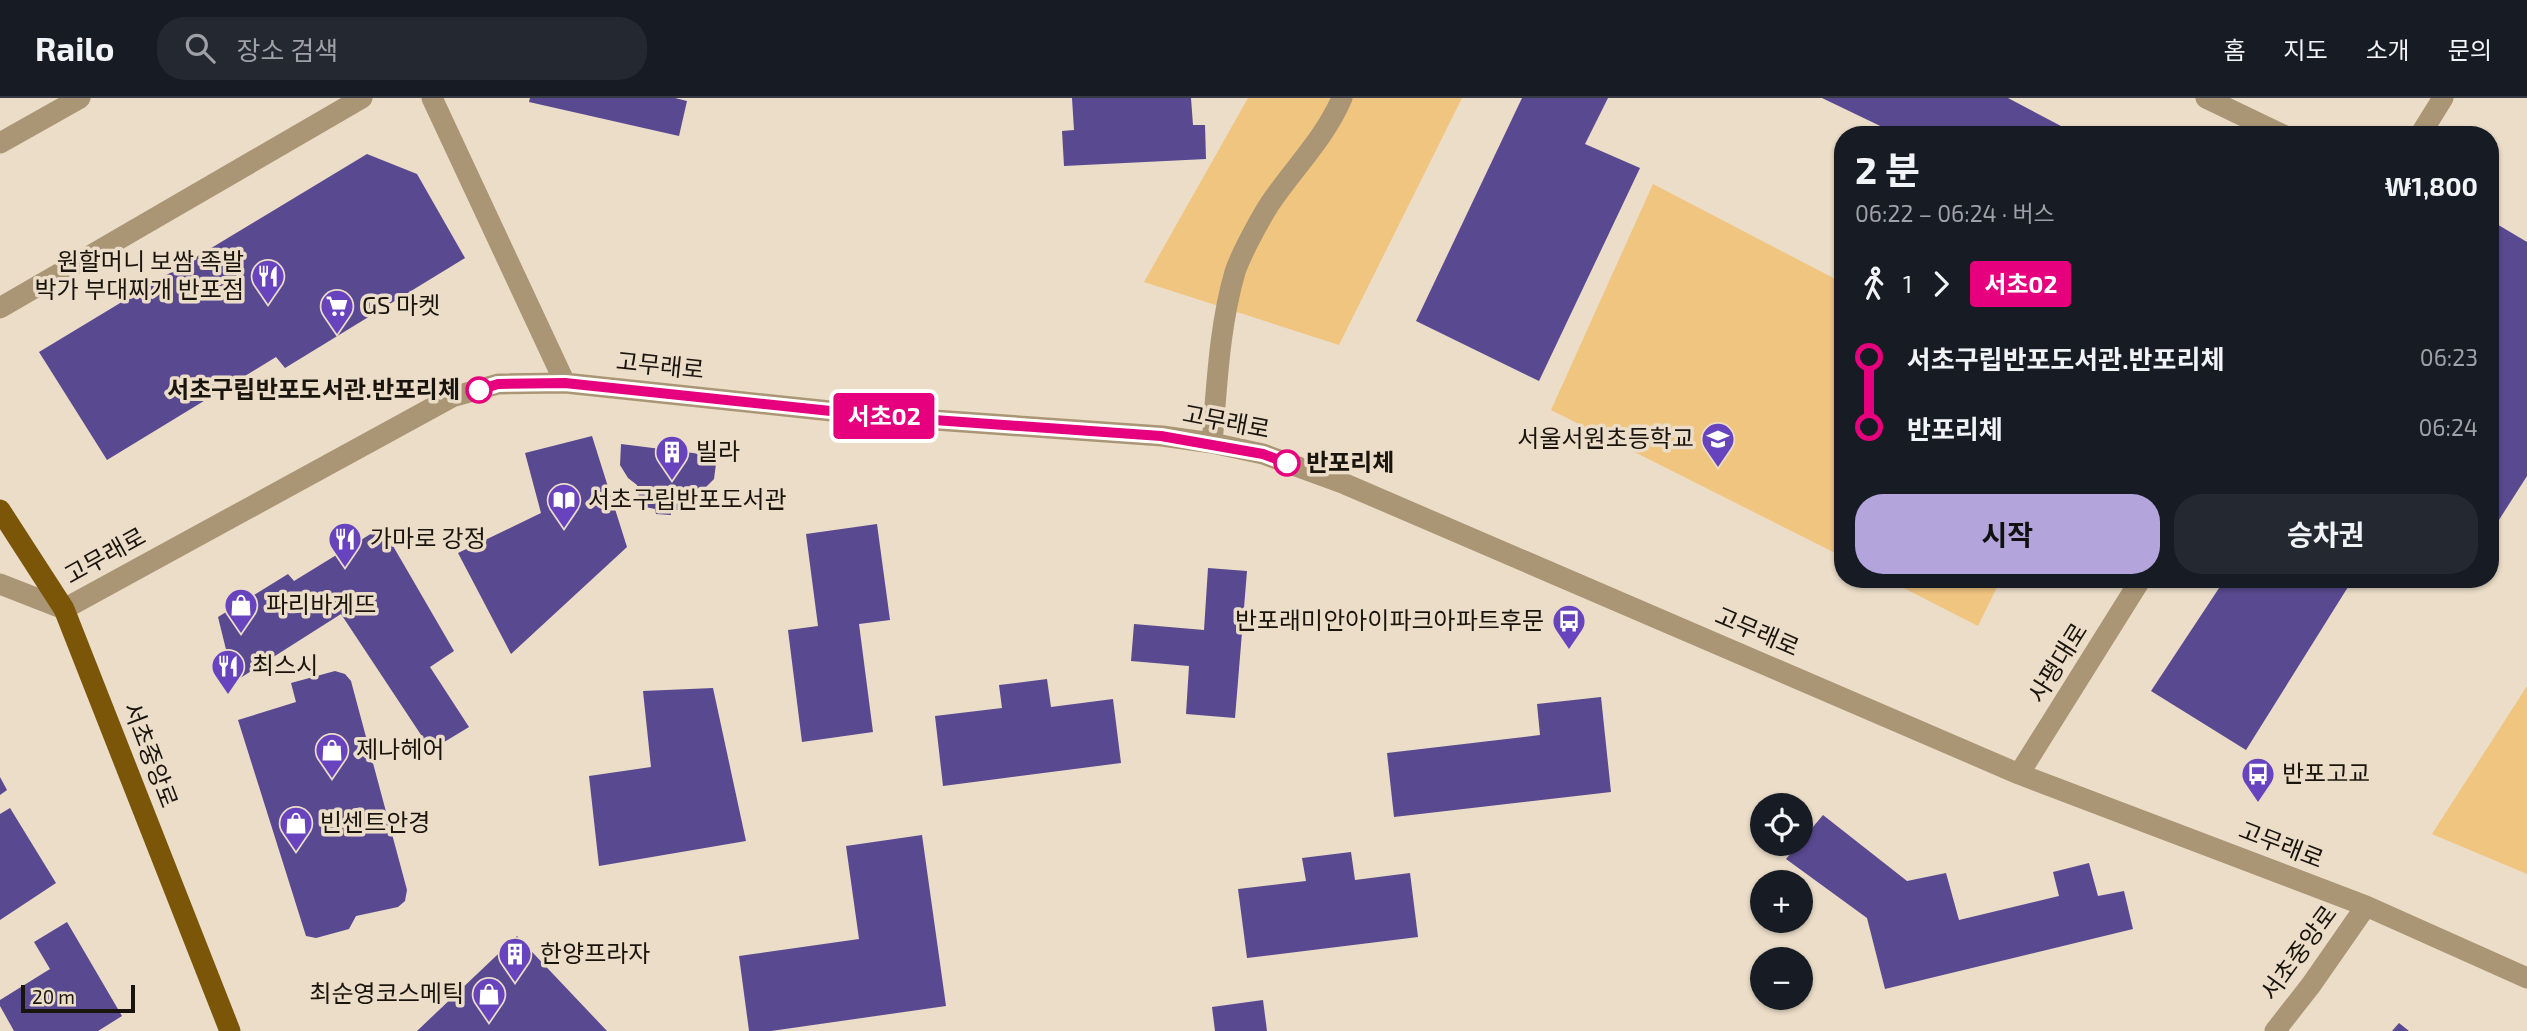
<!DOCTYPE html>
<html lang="ko">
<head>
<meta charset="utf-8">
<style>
	body { margin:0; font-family:"Exo 2","Noto Sans KR",sans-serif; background:#242831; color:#f1f3f6; height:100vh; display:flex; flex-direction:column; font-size:26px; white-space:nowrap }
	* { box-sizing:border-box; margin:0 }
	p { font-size:23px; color:#9ea1a6 }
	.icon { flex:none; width:38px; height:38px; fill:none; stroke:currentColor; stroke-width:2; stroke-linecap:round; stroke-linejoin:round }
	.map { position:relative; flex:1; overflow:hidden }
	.panel { position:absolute; left:1834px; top:28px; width:665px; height:462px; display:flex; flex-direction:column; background:#171b24; border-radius:28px; box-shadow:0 2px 5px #0004 }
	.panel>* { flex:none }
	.badge { padding:0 14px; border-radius:5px; font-size:24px; line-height:46px }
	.tools { position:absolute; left:1750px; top:695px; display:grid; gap:14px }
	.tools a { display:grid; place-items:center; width:63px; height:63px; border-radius:50%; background:#171b24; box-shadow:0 2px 5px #0004; font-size:35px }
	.scale { position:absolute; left:21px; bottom:18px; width:114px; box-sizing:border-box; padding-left:7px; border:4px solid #19140d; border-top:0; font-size:19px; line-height:24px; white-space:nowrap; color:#19140d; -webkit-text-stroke:5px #ebddc8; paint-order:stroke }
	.map>.badge { position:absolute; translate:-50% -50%; box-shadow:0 0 0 4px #fff }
	.legs { display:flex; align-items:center; gap:10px; height:77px; padding:0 21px; font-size:23px }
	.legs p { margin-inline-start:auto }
	.overview { display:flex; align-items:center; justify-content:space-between; height:119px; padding:0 21px }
	h1 { font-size:38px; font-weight:700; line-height:52px }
	.button { display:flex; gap:14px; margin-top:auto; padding:14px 21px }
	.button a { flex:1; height:80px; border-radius:28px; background:#b3a4dc; color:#111; font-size:28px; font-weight:700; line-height:80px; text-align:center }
	.button a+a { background:#242831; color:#f1f3f6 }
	ul { padding:0 21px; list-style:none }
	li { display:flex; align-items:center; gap:24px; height:70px; font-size:26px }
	li i { display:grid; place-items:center; width:10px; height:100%; margin:0 9px; background:currentColor }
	li i::after { content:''; width:18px; height:18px; margin:-9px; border:5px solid; border-radius:50%; background:#171b24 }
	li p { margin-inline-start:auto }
	li:first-child i { background:linear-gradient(#0000 50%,currentColor 0) }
	li:last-child i { background:linear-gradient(currentColor 50%,#0000 0) }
	header { display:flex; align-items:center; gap:42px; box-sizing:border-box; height:98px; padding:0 35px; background:#171b24; border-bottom:2px solid #363941 }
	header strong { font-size:33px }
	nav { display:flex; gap:38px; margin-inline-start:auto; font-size:24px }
	.search { width:490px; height:63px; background:#242831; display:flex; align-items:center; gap:18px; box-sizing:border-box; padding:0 24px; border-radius:28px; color:#9ea1a6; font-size:26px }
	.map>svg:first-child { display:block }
	.green { fill:#f0c580 }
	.building { fill:#594990 }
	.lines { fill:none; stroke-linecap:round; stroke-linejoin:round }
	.minor { stroke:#aa9575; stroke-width:21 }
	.major { stroke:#7b5608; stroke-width:21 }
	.line-1-casing { stroke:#fff; stroke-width:16 }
	.line-1 { stroke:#e6007e; stroke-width:10 }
	.stop-1-dot { fill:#fff; stroke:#e6007e; stroke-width:3.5 }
	.labels { text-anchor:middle; stroke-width:7; stroke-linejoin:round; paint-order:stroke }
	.poi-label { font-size:24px; fill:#19140d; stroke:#ebddc8; text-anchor:start }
	.street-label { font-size:24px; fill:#19140d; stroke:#ebddc8 }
	.stop-label { font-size:24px; font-weight:bold; fill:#19140d; stroke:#ebddc8; text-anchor:end }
</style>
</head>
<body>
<header>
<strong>Railo</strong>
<div class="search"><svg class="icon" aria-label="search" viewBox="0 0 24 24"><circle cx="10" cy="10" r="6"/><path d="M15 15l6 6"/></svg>장소 검색</div>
<nav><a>홈</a><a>지도</a><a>소개</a><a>문의</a></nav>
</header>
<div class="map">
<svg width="2527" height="933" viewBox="0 0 2527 933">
	<rect width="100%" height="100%" fill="#ebddc8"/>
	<path class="green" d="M 1248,0 L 1462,0 L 1339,247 L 1144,184 Z
		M 1653,86 L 1843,185 L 1843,459 L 1551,312 Z
		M 1886,481 L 2001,481 L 1978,528 Z
		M 2527,588 L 2527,776 L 2432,736 Z"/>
	<path class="building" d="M 530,0 L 675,0 L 687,3 L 679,38 L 529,4 Z
		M 1072,0 L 1191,0 L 1193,27 L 1205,27 L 1206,61 L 1064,68 L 1062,33 L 1074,32 Z
		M 1522,0 L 1608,0 L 1585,46 L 1640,70 L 1539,283 L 1416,223 Z
		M 1822,0 L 2008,0 L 2078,37 L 1899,37 Z
		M 367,56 L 417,76 L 465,160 L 285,270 L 276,259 L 107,362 L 39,254 Z
		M 2490,122 L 2527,144 L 2527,378 L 2490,436 Z
		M 592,338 L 627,449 L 511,556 L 458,455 L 541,415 L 525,355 Z
		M 621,346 L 717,358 L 714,381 L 705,390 L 693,391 L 684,412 L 671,412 L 671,417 L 656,416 L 655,411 L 640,408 L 637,387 L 628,380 L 620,367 Z
		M 877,426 L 890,522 L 859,526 L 873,634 L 802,644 L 788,532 L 818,528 L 806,436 Z
		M 382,429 L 454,553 L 430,569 L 469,629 L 431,652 L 341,516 L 234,584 L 218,519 L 288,476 L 294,483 Z
		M 1208,470 L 1247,473 L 1235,620 L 1186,616 L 1189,568 L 1131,563 L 1134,526 L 1204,532 Z
		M 2225,481 L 2353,481 L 2246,652 L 2151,593 Z
		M 335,573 L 345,576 L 351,583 L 407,792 L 405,803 L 398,809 L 356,818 L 349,831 L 316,840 L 306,838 L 238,622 L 296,604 L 291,585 Z
		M 1047,581 L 1051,609 L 1113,601 L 1121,665 L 943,688 L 935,618 L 1002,610 L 999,587 Z
		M 713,590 L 746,743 L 599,768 L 589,678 L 651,669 L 643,593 Z
		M 1601,599 L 1611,694 L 1394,719 L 1387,655 L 1540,637 L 1537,606 Z
		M 0,679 L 7,692 L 0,697 Z
		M 10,710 L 56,785 L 0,822 L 0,716 Z
		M 1823,717 L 1907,783 L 1946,775 L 1959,822 L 2059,798 L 2053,774 L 2089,765 L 2098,798 L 2124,793 L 2133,831 L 1885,891 L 1867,820 L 1786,761 Z
		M 922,737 L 946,908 L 771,933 L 749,933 L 739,858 L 859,841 L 846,748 Z
		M 1351,754 L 1355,782 L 1410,775 L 1418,839 L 1247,860 L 1238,791 L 1306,783 L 1302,760 Z
		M 67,824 L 122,918 L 98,933 L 14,933 L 0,908 L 0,902 L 50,871 L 34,844 Z
		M 517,838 L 607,933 L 417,933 Z
		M 1263,902 L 1267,933 L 1215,933 L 1212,909 Z
		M 2399,925 L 2409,933 L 2392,933 Z"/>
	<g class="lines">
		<path class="minor" d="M 432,0 L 565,285
			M 2206,0 L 2283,37
			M 2420,37 L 2443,0
			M 0,45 L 80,0
			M 0,210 L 362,0
			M 1212,345 C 1217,288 1219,229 1235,174 C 1241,156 1259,123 1269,107 C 1293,71 1325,40 1342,0
			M 0,486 L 64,511 L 452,299 L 498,286 L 565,285 L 878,318 L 1162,338 L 1212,345 L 1263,356 L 1345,386 L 2019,676 L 2366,808 L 2527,880
			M 2019,676 L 2141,481
			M 2275,933 L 2311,887 L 2366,808"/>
		<path class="major" d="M 0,412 L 64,511 L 230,933"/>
	</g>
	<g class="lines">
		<defs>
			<path id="line-1" d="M 479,292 L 498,286 L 565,285 L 878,318 L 1161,338 L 1263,356 L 1287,365"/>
		</defs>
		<use href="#line-1" class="line-1-casing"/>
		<use href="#line-1" class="line-1"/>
	</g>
	<defs>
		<symbol id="restaurant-pin" viewBox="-11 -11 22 30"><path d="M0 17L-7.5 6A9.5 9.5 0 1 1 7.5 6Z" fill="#6744bd" stroke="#ebddc8"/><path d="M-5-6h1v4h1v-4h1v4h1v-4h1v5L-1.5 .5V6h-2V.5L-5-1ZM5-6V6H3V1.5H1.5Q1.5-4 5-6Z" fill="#fff"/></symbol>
		<symbol id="supermarket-pin" viewBox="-11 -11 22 30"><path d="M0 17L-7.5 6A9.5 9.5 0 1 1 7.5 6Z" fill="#6744bd" stroke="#ebddc8"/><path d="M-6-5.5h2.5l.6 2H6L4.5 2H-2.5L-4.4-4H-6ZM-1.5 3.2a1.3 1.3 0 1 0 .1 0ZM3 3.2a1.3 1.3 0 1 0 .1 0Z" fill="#fff"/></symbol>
		<symbol id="school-pin" viewBox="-11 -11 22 30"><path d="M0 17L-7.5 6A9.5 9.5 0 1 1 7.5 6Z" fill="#6744bd" stroke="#ebddc8"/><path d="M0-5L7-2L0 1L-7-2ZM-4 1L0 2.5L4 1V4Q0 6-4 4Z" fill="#fff"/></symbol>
		<symbol id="building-pin" viewBox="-11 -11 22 30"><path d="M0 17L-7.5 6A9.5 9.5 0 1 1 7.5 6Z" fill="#6744bd" stroke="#ebddc8"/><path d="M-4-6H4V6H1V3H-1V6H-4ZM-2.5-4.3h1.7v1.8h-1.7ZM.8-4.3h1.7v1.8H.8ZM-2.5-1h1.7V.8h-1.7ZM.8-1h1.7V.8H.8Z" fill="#fff"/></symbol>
		<symbol id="library-pin" viewBox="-11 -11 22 30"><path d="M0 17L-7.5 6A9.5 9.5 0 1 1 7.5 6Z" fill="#6744bd" stroke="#ebddc8"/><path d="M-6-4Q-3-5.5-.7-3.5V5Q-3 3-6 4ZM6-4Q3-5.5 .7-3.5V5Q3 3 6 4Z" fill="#fff"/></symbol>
		<symbol id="shop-pin" viewBox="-11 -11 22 30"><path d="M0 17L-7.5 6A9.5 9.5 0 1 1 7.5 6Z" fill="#6744bd" stroke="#ebddc8"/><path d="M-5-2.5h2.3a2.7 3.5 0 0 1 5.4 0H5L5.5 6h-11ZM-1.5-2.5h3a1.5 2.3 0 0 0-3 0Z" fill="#fff"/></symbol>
		<symbol id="bus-pin" viewBox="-11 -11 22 30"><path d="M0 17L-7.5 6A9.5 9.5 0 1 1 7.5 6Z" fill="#6744bd" stroke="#ebddc8"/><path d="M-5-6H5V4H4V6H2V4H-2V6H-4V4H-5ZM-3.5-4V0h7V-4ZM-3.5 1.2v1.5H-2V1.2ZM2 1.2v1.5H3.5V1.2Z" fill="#fff"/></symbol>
	</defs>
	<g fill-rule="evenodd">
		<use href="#restaurant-pin" x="249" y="159" width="38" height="52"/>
		<use href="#supermarket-pin" x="318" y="189" width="38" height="52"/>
		<use href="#school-pin" x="1699" y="322" width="38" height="52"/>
		<use href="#building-pin" x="653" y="335" width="38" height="52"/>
		<use href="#library-pin" x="545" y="383" width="38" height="52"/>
		<use href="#restaurant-pin" x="326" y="422" width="38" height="52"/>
		<use href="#shop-pin" x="222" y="488" width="38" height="52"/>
		<use href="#bus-pin" x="1550" y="504" width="38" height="52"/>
		<use href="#restaurant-pin" x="209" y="549" width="38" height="52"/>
		<use href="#shop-pin" x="313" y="633" width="38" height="52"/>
		<use href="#bus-pin" x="2239" y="657" width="38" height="52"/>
		<use href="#shop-pin" x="277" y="706" width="38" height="52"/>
		<use href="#building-pin" x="496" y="837" width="38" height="52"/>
		<use href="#shop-pin" x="470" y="877" width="38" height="52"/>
	</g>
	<g class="stop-1-dot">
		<circle cx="479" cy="292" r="12"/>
		<circle cx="1287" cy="365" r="12"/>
	</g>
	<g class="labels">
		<g class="poi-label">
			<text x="244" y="172" text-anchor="end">원할머니 보쌈 족발<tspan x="244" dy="28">박가 부대찌개 반포점</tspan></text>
			<text x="362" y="216">GS 마켓</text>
			<text x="1694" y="349" text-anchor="end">서울서원초등학교</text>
			<text x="696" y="362">빌라</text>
			<text x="588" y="410">서초구립반포도서관</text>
			<text x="370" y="449">가마로 강정</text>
			<text x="266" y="515">파리바게뜨</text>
			<text x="1544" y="531" text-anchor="end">반포래미안아이파크아파트후문</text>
			<text x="252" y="576">최스시</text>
			<text x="356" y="660">제나헤어</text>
			<text x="2282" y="684">반포고교</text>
			<text x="320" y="733">빈센트안경</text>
			<text x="540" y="864">한양프라자</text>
			<text x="464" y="904" text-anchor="end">최순영코스메틱</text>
		</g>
		<g class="street-label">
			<text transform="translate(660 268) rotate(6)" y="8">고무래로</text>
			<text transform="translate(1226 324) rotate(11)" y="8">고무래로</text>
			<text transform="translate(105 458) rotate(-29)" y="8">고무래로</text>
			<text transform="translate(1757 534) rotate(23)" y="8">고무래로</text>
			<text transform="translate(2058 565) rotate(-58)" y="8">사평대로</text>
			<text transform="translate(150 657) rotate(69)" y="8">서초중앙로</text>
			<text transform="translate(2281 747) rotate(21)" y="8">고무래로</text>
			<text transform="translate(2299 855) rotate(-54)" y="8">서초중앙로</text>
		</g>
		<g class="stop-label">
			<text x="460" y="300">서초구립반포도서관.반포리체</text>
			<text x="1306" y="373" text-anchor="start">반포리체</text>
		</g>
	</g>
</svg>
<div class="tools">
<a><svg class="icon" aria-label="locate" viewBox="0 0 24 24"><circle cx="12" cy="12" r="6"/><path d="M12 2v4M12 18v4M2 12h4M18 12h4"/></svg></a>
<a>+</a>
<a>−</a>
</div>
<div class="scale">20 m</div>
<b class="badge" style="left:884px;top:318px;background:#e6007e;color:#fff">서초02</b>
<section class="panel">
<div class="overview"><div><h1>2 분</h1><p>06:22 – 06:24 · 버스</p></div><b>₩1,800</b></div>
<div class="legs"><svg class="icon" aria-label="walk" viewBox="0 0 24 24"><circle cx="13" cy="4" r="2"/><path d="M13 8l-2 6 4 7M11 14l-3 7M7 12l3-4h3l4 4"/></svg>1<svg class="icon" aria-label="forward" viewBox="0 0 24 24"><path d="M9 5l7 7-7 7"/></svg><b class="badge" style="background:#e6007e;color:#fff">서초02</b></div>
<ul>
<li><i style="color:#e6007e"></i><b>서초구립반포도서관.반포리체</b><p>06:23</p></li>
<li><i style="color:#e6007e"></i><b>반포리체</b><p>06:24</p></li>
</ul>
<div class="button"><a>시작</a><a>승차권</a></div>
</section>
</div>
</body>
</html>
